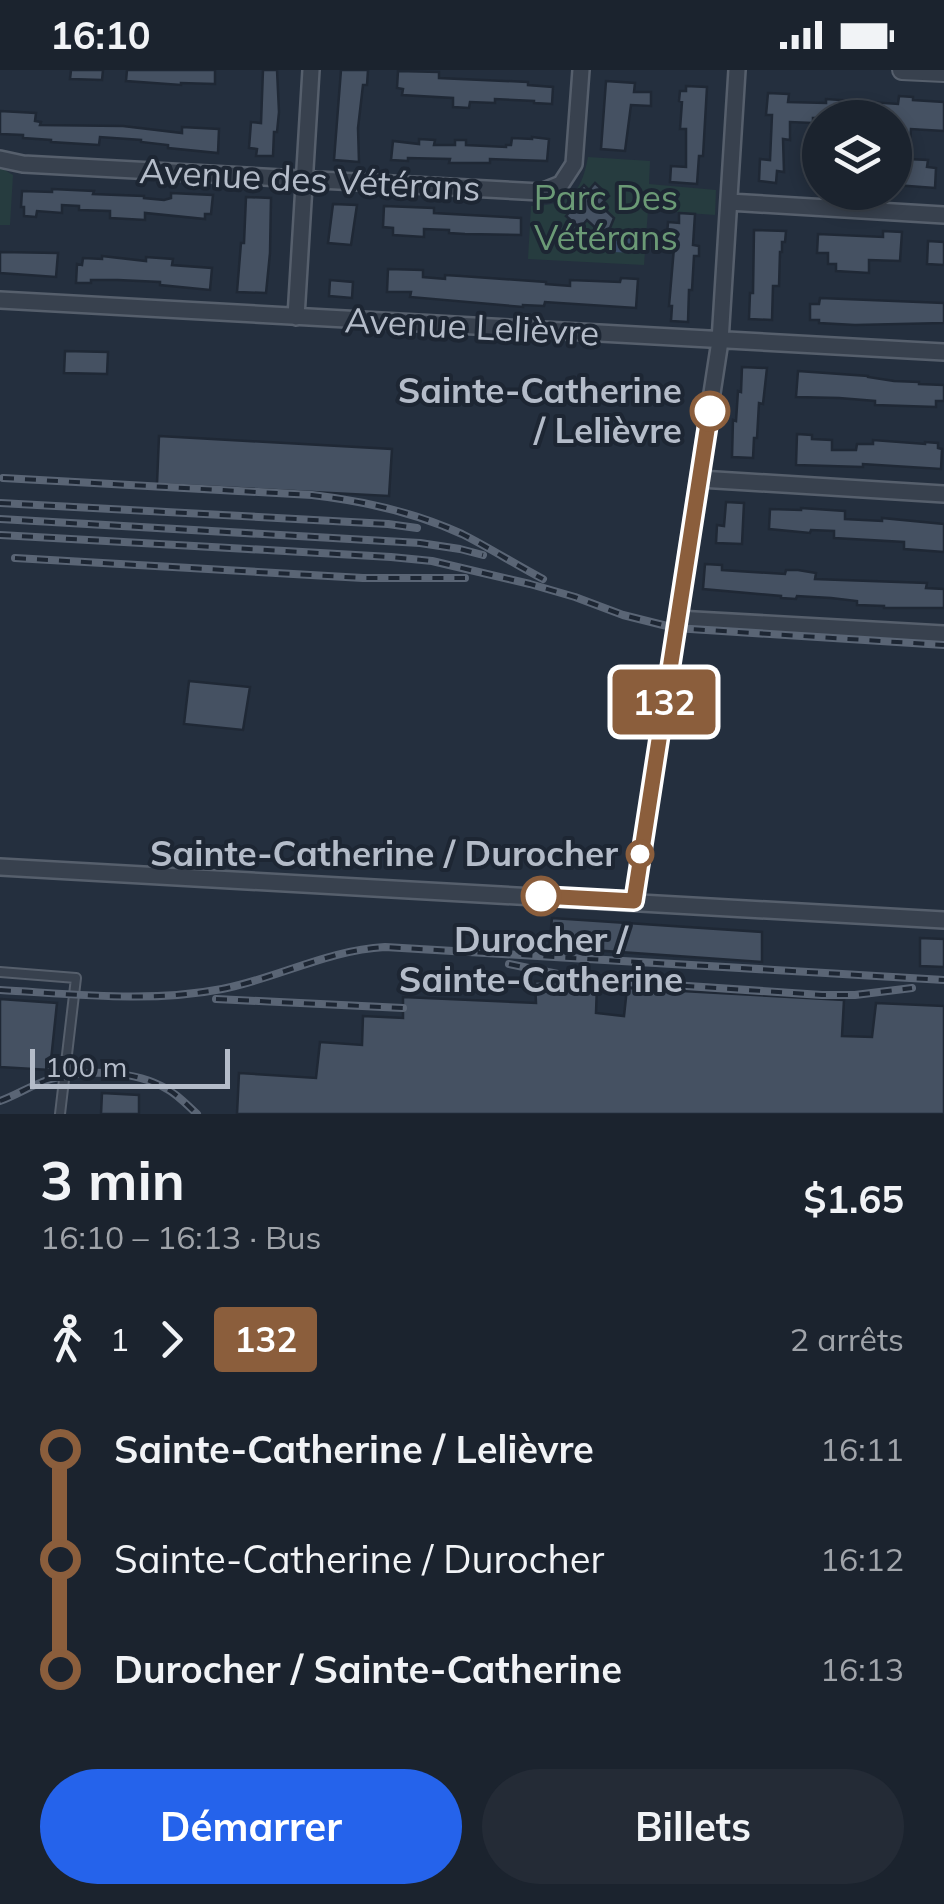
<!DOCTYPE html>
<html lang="fr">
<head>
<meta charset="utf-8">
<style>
	body { margin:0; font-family:Mulish,sans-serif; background:#242b36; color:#f1f3f6; height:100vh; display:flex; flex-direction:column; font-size:38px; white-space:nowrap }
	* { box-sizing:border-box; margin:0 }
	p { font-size:32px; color:#a0a4aa }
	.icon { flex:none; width:55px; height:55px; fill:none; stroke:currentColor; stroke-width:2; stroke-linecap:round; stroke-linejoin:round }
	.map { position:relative; height:1044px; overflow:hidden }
	.sheet { display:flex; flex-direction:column; background:#1b232e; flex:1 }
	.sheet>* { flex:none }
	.badge { padding:0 20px; border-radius:8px; font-size:35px; line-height:65px }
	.tools { position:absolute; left:802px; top:30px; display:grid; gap:20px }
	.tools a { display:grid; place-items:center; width:110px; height:110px; border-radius:50%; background:#1b232e; box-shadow:0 5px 15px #0003,0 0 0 2px #39404a; font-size:50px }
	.scale { position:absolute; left:30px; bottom:25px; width:200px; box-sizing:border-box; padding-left:10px; border:5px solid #b4bcc9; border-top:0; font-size:28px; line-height:35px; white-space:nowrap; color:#b4bcc9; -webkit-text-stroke:8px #1d2633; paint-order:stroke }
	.map>.badge { position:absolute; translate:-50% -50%; box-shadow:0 0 0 5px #fff }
	.legs { display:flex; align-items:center; gap:15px; height:110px; padding:0 40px; font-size:32px }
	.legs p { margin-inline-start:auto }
	.summary { display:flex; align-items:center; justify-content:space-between; height:170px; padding:0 40px }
	h1 { font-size:55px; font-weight:700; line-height:75px }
	.cta { display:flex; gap:20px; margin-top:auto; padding:20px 40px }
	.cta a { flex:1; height:115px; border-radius:60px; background:#2563eb; color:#fff; font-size:40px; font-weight:700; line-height:115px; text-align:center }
	.cta a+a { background:#242b36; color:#f1f3f6 }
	ul { padding:0 40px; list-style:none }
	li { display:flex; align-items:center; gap:35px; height:110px; font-size:38px }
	li i { display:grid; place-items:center; width:15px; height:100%; margin:0 12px; background:currentColor }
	li i::after { content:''; width:25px; height:25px; margin:-12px; border:8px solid; border-radius:50%; background:#1b232e }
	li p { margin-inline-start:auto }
	li:first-child i { background:linear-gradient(#0000 50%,currentColor 0) }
	li:last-child i { background:linear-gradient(currentColor 50%,#0000 0) }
	.status { display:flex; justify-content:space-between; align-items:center; height:70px; padding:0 50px; background:#1b232e; direction:ltr }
	.status svg { height:28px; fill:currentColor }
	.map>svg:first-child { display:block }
	.green { fill:#263c3f }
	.water { fill:#394c67 }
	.building { fill:#455162; stroke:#1f2835; stroke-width:2.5 }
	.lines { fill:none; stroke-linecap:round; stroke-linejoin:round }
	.service-casing { stroke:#565f6c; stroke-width:12 }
	.minor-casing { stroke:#565f6c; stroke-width:20 }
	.tertiary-casing { stroke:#565f6c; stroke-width:22 }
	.service { stroke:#38414e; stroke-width:8 }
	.minor { stroke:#38414e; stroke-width:15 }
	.tertiary { stroke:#38414e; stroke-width:18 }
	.rail-casing { stroke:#5a6575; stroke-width:8 }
	.rail { stroke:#1d2633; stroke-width:4; stroke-dasharray:11; stroke-linecap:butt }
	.line-1-casing { stroke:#fff; stroke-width:22 }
	.line-1 { stroke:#8b5e3c; stroke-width:15 }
	.stop-1-dot { fill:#fff; stroke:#8b5e3c; stroke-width:5 }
	.labels { text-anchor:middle; stroke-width:8; stroke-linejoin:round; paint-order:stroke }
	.street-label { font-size:35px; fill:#b4bcc9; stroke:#1d2633 }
	.park-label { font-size:35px; fill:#6b9a76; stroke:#1d2633 }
	.stop-label { font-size:35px; font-weight:bold; fill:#b4bcc9; stroke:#1d2633; text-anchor:end }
</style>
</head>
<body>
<div class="status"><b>16:10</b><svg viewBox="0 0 49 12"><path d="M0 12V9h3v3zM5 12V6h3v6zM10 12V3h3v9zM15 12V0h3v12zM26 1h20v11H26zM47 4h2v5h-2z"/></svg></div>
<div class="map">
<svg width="944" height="1044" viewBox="0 0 944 1044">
	<rect width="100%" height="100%" fill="#242f3e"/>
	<path class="green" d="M 588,87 L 650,91 L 649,114 L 716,120 L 715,145 L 648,140 L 644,195 L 528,189 L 531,136 C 569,135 581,125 588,87 Z
		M 0,97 L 13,105 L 10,155 L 0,155 Z"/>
	<path class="water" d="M 623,160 L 631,161 L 637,169 L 632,170 L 637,171 L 637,183 L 588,181 L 588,169 L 621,171 L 622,168 L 610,168 L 612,161 L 618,164 Z"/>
	<path class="building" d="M 71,0 L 103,0 L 102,10 L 70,9 Z
		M 127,0 L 215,0 L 215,14 L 181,13 L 181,15 L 126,11 Z
		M 263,0 L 277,0 L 279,42 L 277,62 L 274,62 L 273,86 L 256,86 L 257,79 L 249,78 L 251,52 L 261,53 Z
		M 341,0 L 368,0 L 367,15 L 363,15 L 358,58 L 359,92 L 334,90 Z
		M 398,1 L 439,2 L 439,8 L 528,12 L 528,15 L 553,17 L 552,34 L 534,33 L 534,31 L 495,29 L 495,33 L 470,32 L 469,38 L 453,37 L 453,28 L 402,25 L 403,19 L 397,18 Z
		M 606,11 L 635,13 L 634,22 L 651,22 L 651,36 L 631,35 L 625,81 L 601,79 Z
		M 686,16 L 707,17 L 703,86 L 699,86 L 697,114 L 670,112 L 671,96 L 686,97 L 686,59 L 680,59 L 682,32 L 679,31 L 680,21 L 686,21 Z
		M 768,23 L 789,24 L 788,32 L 826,33 L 826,29 L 898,34 L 899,26 L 913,27 L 913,30 L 944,32 L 944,61 L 911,59 L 909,89 L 928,90 L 927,97 L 936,98 L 935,118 L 895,115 L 895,48 L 813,48 L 813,53 L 790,52 L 790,70 L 783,69 L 784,102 L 777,101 L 776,113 L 759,111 L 760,89 L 770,90 L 772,45 L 766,45 Z
		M 0,41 L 36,43 L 35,51 L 41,52 L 40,55 L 123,56 L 182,63 L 182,57 L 219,59 L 218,83 L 168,78 L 168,75 L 141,72 L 141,70 L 100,67 L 99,75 L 51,72 L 51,70 L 23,68 L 23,65 L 0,64 Z
		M 532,67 L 549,69 L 547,91 L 490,89 L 490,93 L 449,93 L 450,89 L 408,88 L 408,91 L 391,90 L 393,71 L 419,74 L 419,69 L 435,70 L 434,75 L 455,75 L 455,70 L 466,70 L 466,75 L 506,77 L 506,75 L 511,75 L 512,68 L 532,69 Z
		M 595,113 L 609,126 L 600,135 L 614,148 L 610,158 L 600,162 L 587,150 L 580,158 L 566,146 L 573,138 L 568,133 L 584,115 L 589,120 Z
		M 52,119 L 94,121 L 93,124 L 144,126 L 144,128 L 164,130 L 171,128 L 171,123 L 213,125 L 211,144 L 205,144 L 205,149 L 145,143 L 145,150 L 110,148 L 110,141 L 79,140 L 79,136 L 62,135 L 62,143 L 37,141 L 36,147 L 24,146 L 24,137 L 21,137 L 22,121 L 52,122 Z
		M 246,127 L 271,128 L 270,183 L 266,223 L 237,222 L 241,173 L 244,173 Z
		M 333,134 L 357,135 L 351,175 L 328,173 Z
		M 384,136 L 434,138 L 434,143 L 521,148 L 521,165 L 465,164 L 449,163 L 449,160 L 424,159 L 424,167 L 393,165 L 393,158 L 383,157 Z
		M 679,143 L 695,144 L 693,175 L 699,176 L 699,186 L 694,186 L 692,220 L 689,220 L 688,252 L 671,251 L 672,236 L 669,236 L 675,166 L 667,166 L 668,152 L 679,153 Z
		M 754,160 L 786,161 L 785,172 L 782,172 L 782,182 L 780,182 L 779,216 L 773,216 L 772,250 L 749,249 L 750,223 L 753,223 Z
		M 883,161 L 902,162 L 900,191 L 869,190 L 869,203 L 836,201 L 836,194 L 828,194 L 828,183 L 817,183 L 818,164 L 883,167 Z
		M 928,171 L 944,172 L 944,195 L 927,194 Z
		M 0,182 L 58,183 L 56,207 L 0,203 Z
		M 102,186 L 146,191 L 146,187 L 173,189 L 172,195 L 212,198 L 210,220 L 160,215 L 160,212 L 118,210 L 91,210 L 91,213 L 76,213 L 77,194 L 82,195 L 83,188 L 102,189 Z
		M 388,199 L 423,200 L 423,207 L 445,209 L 445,205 L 461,206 L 546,212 L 546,214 L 570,216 L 570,210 L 620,212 L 621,208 L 638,209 L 636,238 L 545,232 L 544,236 L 523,235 L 523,237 L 410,227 L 411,222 L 387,222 Z
		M 330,210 L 353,212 L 352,228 L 329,226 Z
		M 820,228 L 944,233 L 944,253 L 855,255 L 819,253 L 819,250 L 810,250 L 810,234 L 819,234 Z
		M 65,281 L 108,282 L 107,304 L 64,303 Z
		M 742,297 L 767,298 L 763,334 L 759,333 L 757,368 L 754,368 L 753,388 L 732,387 L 733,350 L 736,351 L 738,321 L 741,322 Z
		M 798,301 L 868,306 L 868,307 L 894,311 L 919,312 L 919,314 L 944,315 L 944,331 L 936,331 L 936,337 L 875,335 L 875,331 L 839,328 L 796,327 Z
		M 797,364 L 812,365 L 812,369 L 832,370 L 832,380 L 856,380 L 857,374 L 873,374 L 873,370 L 925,374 L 925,372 L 938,373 L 938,378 L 942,379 L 941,399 L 863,394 L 863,397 L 796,395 Z
		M 159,366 L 392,379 L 389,426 L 157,414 Z
		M 726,432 L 744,433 L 742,474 L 716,473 L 717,455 L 724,456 Z
		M 801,438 L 845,441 L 845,449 L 882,451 L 882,448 L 944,454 L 944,482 L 904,479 L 904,472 L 834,468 L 834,461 L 811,460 L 810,463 L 769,459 L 770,439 L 801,440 Z
		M 705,494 L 722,495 L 722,500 L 785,504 L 786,500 L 798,500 L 816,503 L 815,509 L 927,513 L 926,518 L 944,519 L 944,538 L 884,538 L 884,536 L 857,535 L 857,531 L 831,528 L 797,526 L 796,529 L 781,528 L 781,526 L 703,519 Z
		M 189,611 L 250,617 L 243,660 L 184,654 Z
		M 552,848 L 762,862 L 762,892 L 549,877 Z
		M 920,868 L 944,869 L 944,897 L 920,896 Z
		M 535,911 L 597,915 L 596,943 L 624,946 L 627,918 L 844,930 L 842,966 L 872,967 L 876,933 L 944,936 L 944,1044 L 237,1044 L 239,1003 L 316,1008 L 320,972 L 362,975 L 363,946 L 403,948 L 403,927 L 536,933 Z
		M 0,929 L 57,933 L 50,1000 L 0,997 Z
		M 102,1023 L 139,1025 L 139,1044 L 101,1044 Z"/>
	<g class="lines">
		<defs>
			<path id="service" d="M 0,902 L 76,908 L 60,1044"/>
			<path id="minor" d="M 0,89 L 23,94 L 541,122 L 561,114 L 574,94 L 581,0
				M 729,132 L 944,145
				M 0,230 L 944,282
				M 296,247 L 311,0
				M 700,409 L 944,424
				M 677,549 L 944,564
				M 0,797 L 944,850
				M 634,831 L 720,271 L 737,0"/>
			<path id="tertiary" d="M 902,0 L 944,2"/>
		</defs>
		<use href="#service" class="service-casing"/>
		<use href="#minor" class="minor-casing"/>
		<use href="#tertiary" class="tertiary-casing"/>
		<use href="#service" class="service"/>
		<use href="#minor" class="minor"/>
		<use href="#tertiary" class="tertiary"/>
		<defs>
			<path id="rail" d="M 3,408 L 312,425 C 364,431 414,442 462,464 C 490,478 516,495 543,509
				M 0,433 L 388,454 L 417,458
				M 0,449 L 420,473 L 460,479 L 483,485
				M 0,465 L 391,487 L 432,491 L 530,514 L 575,527 L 623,545 L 675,558 L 944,575
				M 15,488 L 363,508 L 465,508
				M 509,894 L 582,909 L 822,925 L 855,925 L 912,918
				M 0,920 C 73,924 150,933 222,919 C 278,908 328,880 385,877 L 944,910
				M 216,929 L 403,938
				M 0,1031 C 17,1025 33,1014 51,1009 C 86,999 135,1000 167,1019 C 178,1025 187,1035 197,1044"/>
		</defs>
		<use href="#rail" class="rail-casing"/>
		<use href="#rail" class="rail"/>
	</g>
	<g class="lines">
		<defs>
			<path id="line-1" d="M 541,826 L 634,831 L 710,341"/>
		</defs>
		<use href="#line-1" class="line-1-casing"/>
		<use href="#line-1" class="line-1"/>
	</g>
	<g class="stop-1-dot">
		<circle cx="710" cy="341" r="18"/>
		<circle cx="640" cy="784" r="12"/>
		<circle cx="541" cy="826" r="18"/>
	</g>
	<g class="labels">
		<g class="street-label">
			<text transform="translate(310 110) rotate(3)" y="12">Avenue des Vétérans</text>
			<text transform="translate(472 257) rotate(3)" y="12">Avenue Lelièvre</text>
		</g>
		<g class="park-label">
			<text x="606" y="140">Parc Des<tspan x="606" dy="40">Vétérans</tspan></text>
		</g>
		<g class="stop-label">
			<text x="682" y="333">Sainte-Catherine<tspan x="682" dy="40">/ Lelièvre</tspan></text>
			<text x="618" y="796">Sainte-Catherine / Durocher</text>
			<text x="541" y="882" text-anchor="middle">Durocher /<tspan x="541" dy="40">Sainte-Catherine</tspan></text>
		</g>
	</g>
</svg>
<div class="tools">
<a><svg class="icon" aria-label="layers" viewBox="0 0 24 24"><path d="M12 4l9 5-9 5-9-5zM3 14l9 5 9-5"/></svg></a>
</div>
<div class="scale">100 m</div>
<b class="badge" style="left:664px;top:632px;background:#8b5e3c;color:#fff">132</b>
</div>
<section class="sheet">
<div class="summary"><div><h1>3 min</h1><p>16:10 – 16:13 · Bus</p></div><b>$1.65</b></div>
<div class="legs"><svg class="icon" aria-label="walk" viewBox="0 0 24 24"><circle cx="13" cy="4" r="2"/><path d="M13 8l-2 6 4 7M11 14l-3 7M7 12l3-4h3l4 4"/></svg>1<svg class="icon" aria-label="forward" viewBox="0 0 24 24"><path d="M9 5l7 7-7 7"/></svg><b class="badge" style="background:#8b5e3c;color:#fff">132</b><p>2 arrêts</p></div>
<ul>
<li><i style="color:#8b5e3c"></i><b>Sainte-Catherine / Lelièvre</b><p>16:11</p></li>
<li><i style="color:#8b5e3c"></i><span>Sainte-Catherine / Durocher</span><p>16:12</p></li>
<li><i style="color:#8b5e3c"></i><b>Durocher / Sainte-Catherine</b><p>16:13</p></li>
</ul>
<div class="cta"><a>Démarrer</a><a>Billets</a></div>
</section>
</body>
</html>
